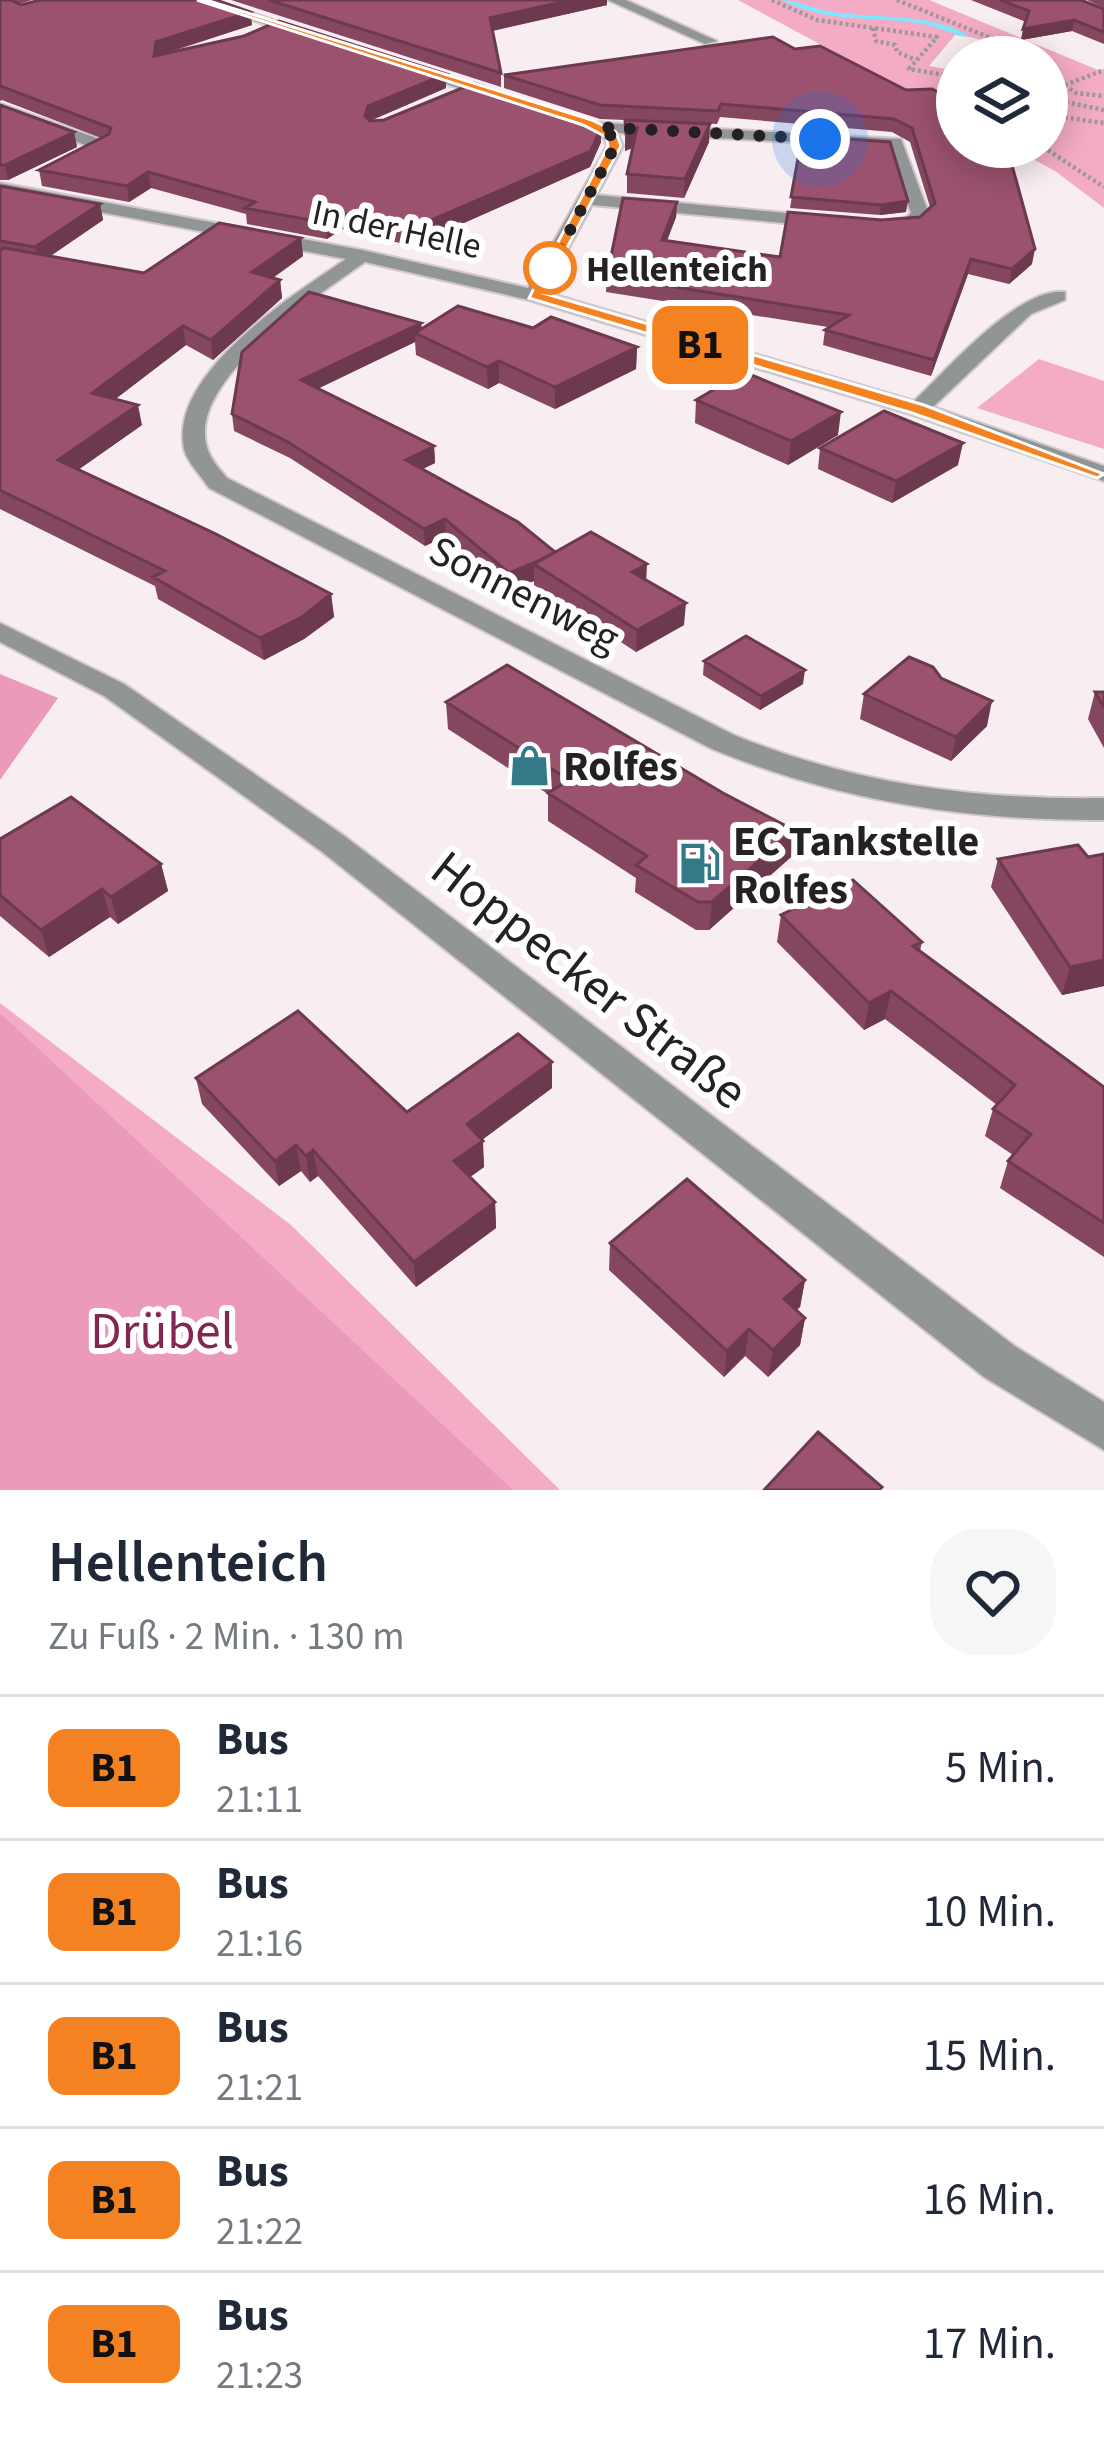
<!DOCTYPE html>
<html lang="de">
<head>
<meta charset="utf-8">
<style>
	body { margin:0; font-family:"Source Sans 3",sans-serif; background:#f6f6f7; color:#1f2937; height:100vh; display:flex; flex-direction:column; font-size:45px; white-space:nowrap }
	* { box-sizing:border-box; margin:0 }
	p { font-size:39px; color:#747a83 }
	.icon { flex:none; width:66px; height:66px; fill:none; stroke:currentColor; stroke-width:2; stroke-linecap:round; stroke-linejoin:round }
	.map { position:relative; height:1490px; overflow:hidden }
	.panel { display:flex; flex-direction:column; background:#fff; flex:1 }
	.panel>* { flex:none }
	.badge { padding:0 24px; border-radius:18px; font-size:42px; line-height:78px }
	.controls { position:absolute; left:936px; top:36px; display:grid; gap:24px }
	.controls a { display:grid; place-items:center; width:132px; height:132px; border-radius:50%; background:#fff; box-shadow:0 6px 30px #0003; font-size:60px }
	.you { position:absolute; width:60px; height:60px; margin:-30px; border:9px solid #fff; border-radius:50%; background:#1a73e8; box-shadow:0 0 0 18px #1a73e833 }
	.map>.badge { position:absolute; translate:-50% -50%; box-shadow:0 0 0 6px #fff }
	.round { display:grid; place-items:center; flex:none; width:126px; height:126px; border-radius:48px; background:#f6f6f7 }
	.overview { display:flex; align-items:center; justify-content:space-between; height:204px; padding:0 48px }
	h1 { font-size:57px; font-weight:600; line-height:90px }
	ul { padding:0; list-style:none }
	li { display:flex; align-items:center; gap:36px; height:144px; padding:0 48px; border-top:3px solid #e0e1e3 }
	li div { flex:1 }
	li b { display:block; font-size:45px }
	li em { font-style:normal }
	li .badge { min-width:132px; font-weight:700; text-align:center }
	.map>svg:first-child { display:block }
	.green { fill:#f4abc6 }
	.forest { fill:#eb9ab9 }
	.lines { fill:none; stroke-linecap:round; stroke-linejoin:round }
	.stream { fill:#7ee8fe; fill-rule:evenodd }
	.minor-casing { stroke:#d2c8cc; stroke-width:4 }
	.path { stroke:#9f979a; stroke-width:4.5; stroke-dasharray:3 3; stroke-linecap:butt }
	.minor { fill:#919596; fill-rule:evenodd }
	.wall { fill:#84475f }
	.shaded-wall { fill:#6c394e }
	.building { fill:#9a526f; stroke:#6c394e; stroke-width:3 }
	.line { fill:#f58220; stroke:#fff; stroke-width:3 }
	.walk { stroke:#252123; stroke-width:12; stroke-dasharray:0 21.6 }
	.stop-dot { fill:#fff; stroke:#f58220; stroke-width:6 }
	.labels { text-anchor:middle; stroke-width:12; stroke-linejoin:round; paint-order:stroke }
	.far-street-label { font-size:36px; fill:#252123; stroke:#fff }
	.far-stop-label { font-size:36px; font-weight:bold; fill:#252123; stroke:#fff; text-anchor:start }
	.street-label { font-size:42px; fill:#252123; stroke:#fff }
	.poi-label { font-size:42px; font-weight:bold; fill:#252123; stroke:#fff; text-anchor:start }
	.near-street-label { font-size:51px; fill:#252123; stroke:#fff }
	.near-park-label { font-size:51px; fill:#832752; stroke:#fff }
</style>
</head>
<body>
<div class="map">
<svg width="1104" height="1490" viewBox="0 0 1104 1490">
	<rect width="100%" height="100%" fill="#f8edf1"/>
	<path class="green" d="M 738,0 L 929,0 L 1098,70 L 1104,69 L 1104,208 L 1055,171 L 1011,147 L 1047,147 L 1047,57 C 1013,57 988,37 955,35 L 929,66 L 957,71 L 957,118 Z
		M 1039,359 L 1104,381 L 1104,449 L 977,408 Z
		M 0,1003 L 291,1225 L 560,1490 L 0,1490 Z"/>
	<path class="forest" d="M 0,674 L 58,698 L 0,780 Z
		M 0,1013 L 513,1490 L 0,1490 Z"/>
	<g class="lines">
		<path class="stream" d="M 782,0 C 798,0 812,9 828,11 C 875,20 925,11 968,35 L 964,37 C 948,32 934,25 917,23 C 871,16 824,23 782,0 Z"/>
		<defs>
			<path id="minor" d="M 195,0 L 215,0 L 319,36 L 307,39 Z
				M 608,0 L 626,0 L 717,41 L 705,44 Z
				M 404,65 L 414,65 L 514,98 L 501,101 L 404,71 Z
				M 0,104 L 108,142 L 110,145 L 82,163 L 70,163 L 70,155 L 88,146 L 0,114 Z
				M 586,122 L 901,139 L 929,214 L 917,227 L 881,230 L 872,225 L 875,221 L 906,218 L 911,213 L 888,147 L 618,133 L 623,146 L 597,195 L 827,217 L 836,222 L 827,227 L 592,205 L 545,292 L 914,401 C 947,370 1019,286 1065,292 L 1065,300 L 1031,314 L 933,407 L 1104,466 L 1104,481 L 910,414 L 529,300 L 365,262 C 319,295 176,386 210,455 C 214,463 221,471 227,478 L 734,735 C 854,784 975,800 1104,798 L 1104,820 C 967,821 839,801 712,749 L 209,488 C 202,477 187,462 184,449 C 168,374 293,295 346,259 L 0,193 L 0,183 L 362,250 L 528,288 L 607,146 L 604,138 L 586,128 Z
				M 0,623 L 124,684 L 343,835 L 1016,1347 L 1104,1402 L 1104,1450 L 984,1377 L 321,851 L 104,696 L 0,642 Z"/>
		</defs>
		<use href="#minor" class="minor-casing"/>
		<path class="path" d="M 772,0 L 817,20 L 937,37 L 909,69 L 957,77
			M 897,0 L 1038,57
			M 873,28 L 876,41 L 895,45 L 897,52 L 916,60
			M 1047,83 L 1065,85 L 1104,70
			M 1065,85 L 1076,93 L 1104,96
			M 1066,102 L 1104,110
			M 1047,115 L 1104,123
			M 1043,147 L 1104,187"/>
		<use href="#minor" class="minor"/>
	</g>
	<path class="wall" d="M 0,0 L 32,0 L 19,4 L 21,5 L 250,12 L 252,25 L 164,54 L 446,88 L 370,121 L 601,127 L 601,142 L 590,167 L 412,246 L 342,229 L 327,239 L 247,224 L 246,214 L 151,188 L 129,202 L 42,186 L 39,170 L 101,138 L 2,100 L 0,101 Z
		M 231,0 L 607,0 L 607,5 L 493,31 L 501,73 L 501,87 Z
		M 971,0 L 1081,0 L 1104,9 L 1104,44 L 1072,31 L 1021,40 L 1026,22 Z
		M 1087,0 L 1104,0 L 1104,8 Z
		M 795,49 L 906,90 L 1032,264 L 1009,284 L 968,274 L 931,376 L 823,345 L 825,330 L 828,327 L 606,292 L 607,276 L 677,202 L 676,217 L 667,240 L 780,257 L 882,220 L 920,217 L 930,207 L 910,142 L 892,132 L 720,117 L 717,124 L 672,122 L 709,142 L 684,198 L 627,193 L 627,174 L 633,148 L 625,151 L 625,120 L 600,119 L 504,88 L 504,75 Z
		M 0,105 L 74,132 L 77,147 L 8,180 L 0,180 Z
		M 802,136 L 906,212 L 880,215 L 790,208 Z
		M 0,186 L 100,204 L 103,220 L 50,256 L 144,273 L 301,238 L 303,256 L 273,278 L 280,280 L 282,298 L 213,360 L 186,345 L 115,399 L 142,425 L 78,470 L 331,594 L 334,617 L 304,639 L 264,660 L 158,599 L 155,586 L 0,509 Z
		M 421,323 L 422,329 L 533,328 L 637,347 L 636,369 L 555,409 L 499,383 L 488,389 L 416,355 L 415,342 L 318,388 L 434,446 L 435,463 L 422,469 L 555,552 L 646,580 L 684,625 L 636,652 L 534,585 L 534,581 L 509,590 L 446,536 L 425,546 L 290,458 L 234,431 L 232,414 Z
		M 696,400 L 838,435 L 788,465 L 695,423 Z
		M 820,448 L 958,465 L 892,503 L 818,469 Z
		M 704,661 L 803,684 L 760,710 L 703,675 Z
		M 1095,692 L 1104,692 L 1104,748 L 1088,719 Z
		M 864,694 L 987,726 L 951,761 L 860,719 Z
		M 446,702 L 723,793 L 794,830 L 791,857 L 709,930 L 696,930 L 635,892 L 636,878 L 548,821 L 548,794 L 448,729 Z
		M 0,839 L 161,864 L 168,891 L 118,924 L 110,917 L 49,957 L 0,916 Z
		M 1104,854 L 1104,986 L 1062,995 L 991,887 L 998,859 L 1088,857 Z
		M 781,915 L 922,942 L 920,951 L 1104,1087 L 1104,1257 L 1000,1188 L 1008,1161 L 1013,1155 L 985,1136 L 993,1109 L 997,1105 L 885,1019 L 864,1030 L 777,942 Z
		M 196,1078 L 407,1112 L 552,1088 L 482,1140 L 484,1167 L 470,1177 L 495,1202 L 496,1228 L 416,1287 L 318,1176 L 310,1182 L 301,1171 L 279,1186 L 202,1104 Z
		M 610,1243 L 805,1280 L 800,1307 L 796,1310 L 805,1318 L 800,1345 L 768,1377 L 745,1356 L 724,1377 L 609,1270 Z"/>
	<path class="shaded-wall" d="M 571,0 L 607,0 L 607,5 L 490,31 L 490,18 Z
		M 250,12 L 252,25 L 154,56 L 156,42 Z
		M 1074,20 L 1072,31 L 1021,40 L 1023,29 Z
		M 446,74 L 446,88 L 369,121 L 365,116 L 368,106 Z
		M 710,124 L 709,142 L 684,198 L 685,179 Z
		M 601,127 L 601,142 L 590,167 L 412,246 L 411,229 Z
		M 637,128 L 636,146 L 625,151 L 626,133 Z
		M 74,132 L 77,147 L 8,180 L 5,165 Z
		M 148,172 L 151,188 L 129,202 L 127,186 Z
		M 908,201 L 906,212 L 880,215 L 881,205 Z
		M 677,202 L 676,217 L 662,254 L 662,240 Z
		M 100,204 L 103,220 L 39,264 L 35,247 Z
		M 340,213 L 342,229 L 327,239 L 326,223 Z
		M 301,238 L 303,256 L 254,291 L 252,272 Z
		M 1035,249 L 1032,264 L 1009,284 L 1012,269 Z
		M 971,259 L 968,274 L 931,376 L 934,360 Z
		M 280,280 L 282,298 L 213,360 L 211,340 Z
		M 421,323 L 422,336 L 415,333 L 415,342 L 303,396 L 301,380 Z
		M 183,326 L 186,345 L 96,414 L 92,393 Z
		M 637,347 L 636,369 L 555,409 L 555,387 Z
		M 499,361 L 499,383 L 488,389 L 487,367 Z
		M 138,405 L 142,425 L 62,481 L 58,460 Z
		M 841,412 L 838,435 L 788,465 L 791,441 Z
		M 963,443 L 958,465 L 892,503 L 896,481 Z
		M 434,446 L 435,463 L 407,477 L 406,460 Z
		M 445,519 L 446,536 L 425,546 L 424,529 Z
		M 557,554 L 534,564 L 534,581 L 509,590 L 509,573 Z
		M 647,564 L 646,585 L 632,572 Z
		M 331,594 L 334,617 L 304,639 L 264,660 L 260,638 Z
		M 686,603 L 684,625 L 636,652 L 637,630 Z
		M 805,670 L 803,684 L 760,710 L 761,696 Z
		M 992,701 L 987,726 L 951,761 L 956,737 Z
		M 794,830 L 791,857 L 709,930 L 712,902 Z
		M 161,864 L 168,891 L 118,924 L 111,897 Z
		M 102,889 L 110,917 L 49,957 L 41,930 Z
		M 1104,960 L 1104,986 L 1062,995 L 1070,967 Z
		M 891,991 L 885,1019 L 864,1030 L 869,1003 Z
		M 552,1062 L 552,1088 L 468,1150 L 467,1124 Z
		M 483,1141 L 484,1167 L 456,1187 L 454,1161 Z
		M 296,1145 L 301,1171 L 279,1186 L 275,1161 Z
		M 313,1150 L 318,1176 L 310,1182 L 306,1156 Z
		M 495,1202 L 496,1228 L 416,1287 L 414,1262 Z
		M 805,1280 L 800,1307 L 779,1326 L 784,1299 Z
		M 805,1318 L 800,1345 L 768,1377 L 773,1350 Z
		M 749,1329 L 745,1356 L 724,1377 L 727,1351 Z"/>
	<path class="building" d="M 0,0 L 11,0 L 21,5 L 40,0 L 216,0 L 250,12 L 156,42 L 154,56 L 244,36 L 279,21 L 446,74 L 368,106 L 365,116 L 370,121 L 384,120 L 474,83 L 601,127 L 591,151 L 411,229 L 340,213 L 326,223 L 245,208 L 255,202 L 148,172 L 127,186 L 39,170 L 109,134 L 111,128 L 0,86 Z
		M 269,0 L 571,0 L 490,18 L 501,73 Z
		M 1000,0 L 1081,0 L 1104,9 L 1104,32 L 1074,20 L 1023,29 L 1029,11 Z
		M 773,37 L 795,49 L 820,46 L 906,90 L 932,89 L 957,102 L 957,147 L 1007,147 L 1035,249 L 1012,269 L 971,259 L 934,360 L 825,330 L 849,315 L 607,276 L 623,198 L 677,202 L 662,240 L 780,257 L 788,212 L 882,220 L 920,217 L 935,203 L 912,128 L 894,119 L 721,104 L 718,111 L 600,105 L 504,75 Z
		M 0,105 L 74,132 L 5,165 L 0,165 Z
		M 625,120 L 710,124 L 685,179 L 627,174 L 637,128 L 626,133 Z
		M 802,136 L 890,142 L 908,201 L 881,205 L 791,197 Z
		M 0,186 L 100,204 L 35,247 L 0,241 Z
		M 219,223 L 301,238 L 252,272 L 280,280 L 211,340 L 183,326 L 92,393 L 138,405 L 58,460 L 216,534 L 331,594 L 302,617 L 260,638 L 153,577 L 165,571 L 0,490 L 0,250 L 5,248 L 144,273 Z
		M 309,292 L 421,323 L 301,380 L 434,446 L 406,460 L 518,522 L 555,552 L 536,562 L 509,573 L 445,519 L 424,529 L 288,442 L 232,414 L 242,352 Z
		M 458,306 L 533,328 L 551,317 L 637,347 L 555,387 L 499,361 L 487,367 L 415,333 Z
		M 744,372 L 841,412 L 791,441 L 696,400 Z
		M 884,411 L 963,443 L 896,481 L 820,448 Z
		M 591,532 L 647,564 L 632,572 L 686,603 L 637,630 L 534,564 Z
		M 746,636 L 805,670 L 761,696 L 704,661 Z
		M 909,657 L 933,667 L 941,678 L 992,701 L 956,737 L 864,694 Z
		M 507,665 L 723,793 L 794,830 L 712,902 L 698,902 L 636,865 L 647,856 L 548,793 L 569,780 L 446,702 Z
		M 1095,692 L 1104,692 L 1104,707 Z
		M 71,797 L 161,864 L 111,897 L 102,889 L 41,930 L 0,895 L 0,839 Z
		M 1078,845 L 1088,857 L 1104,854 L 1104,960 L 1070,967 L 998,859 Z
		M 853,880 L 922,942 L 913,946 L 1104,1087 L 1104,1223 L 1008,1161 L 1031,1134 L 993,1109 L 1015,1085 L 891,991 L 869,1003 L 781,915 Z
		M 298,1011 L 407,1112 L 518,1034 L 552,1062 L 467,1124 L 483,1141 L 454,1161 L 495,1202 L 414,1262 L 313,1150 L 306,1156 L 296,1145 L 275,1161 L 196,1078 Z
		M 687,1179 L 805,1280 L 784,1299 L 805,1318 L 773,1350 L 749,1329 L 727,1351 L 610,1243 Z
		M 818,1432 L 882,1487 L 879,1490 L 764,1490 Z"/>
	<path class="line" d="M 197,0 L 206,0 L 592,120 L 616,132 L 621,146 L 543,293 L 924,405 L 1104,474 L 1097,478 L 912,413 L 529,298 L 608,146 L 606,137 L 583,125 Z"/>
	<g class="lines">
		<path class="walk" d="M 550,268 L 615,146 L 615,139 L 600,127 L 820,139"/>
	</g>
	<defs>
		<symbol id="shop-bare" viewBox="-9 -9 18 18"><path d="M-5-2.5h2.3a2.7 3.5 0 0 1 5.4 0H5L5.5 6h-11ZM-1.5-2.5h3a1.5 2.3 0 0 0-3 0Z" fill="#347987" stroke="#fff" stroke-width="2.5" paint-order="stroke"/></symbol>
		<symbol id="fuel-bare" viewBox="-9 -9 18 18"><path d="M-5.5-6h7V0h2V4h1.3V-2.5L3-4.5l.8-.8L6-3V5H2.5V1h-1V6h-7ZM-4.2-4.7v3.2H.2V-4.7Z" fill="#347987" stroke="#fff" stroke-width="2.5" paint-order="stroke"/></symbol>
	</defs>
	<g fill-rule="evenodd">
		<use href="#shop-bare" x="500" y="736" width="59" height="59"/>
		<use href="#fuel-bare" x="670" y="834" width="59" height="59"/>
	</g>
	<circle class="stop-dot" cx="550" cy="268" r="24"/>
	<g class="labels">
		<g class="far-street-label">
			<text transform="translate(397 228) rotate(12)" y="13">In der Helle</text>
		</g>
		<g class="far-stop-label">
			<text x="586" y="281">Hellenteich</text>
		</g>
		<g class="street-label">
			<text transform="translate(525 593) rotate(27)" y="15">Sonnenweg</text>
		</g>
		<g class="poi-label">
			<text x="563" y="780">Rolfes</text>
			<text x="733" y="855">EC Tankstelle<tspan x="733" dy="48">Rolfes</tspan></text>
		</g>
		<g class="near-street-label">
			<text transform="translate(590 979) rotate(38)" y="18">Hoppecker Straße</text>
		</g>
		<g class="near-park-label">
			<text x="162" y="1348">Drübel</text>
		</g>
	</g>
</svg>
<div class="controls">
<a><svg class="icon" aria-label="layers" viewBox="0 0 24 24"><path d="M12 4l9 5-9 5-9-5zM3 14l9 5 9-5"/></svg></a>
</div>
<div class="you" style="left:820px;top:139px"></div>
<b class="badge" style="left:700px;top:345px;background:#f58220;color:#111">B1</b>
</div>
<section class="panel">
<div class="overview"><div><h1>Hellenteich</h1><p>Zu Fuß · 2 Min. · 130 m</p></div><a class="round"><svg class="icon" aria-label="heart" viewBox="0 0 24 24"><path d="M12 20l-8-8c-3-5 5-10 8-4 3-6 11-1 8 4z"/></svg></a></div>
<ul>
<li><span class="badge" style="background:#f58220;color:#111">B1</span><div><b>Bus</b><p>21:11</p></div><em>5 Min.</em></li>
<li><span class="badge" style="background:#f58220;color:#111">B1</span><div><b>Bus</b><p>21:16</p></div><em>10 Min.</em></li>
<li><span class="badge" style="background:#f58220;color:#111">B1</span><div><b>Bus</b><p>21:21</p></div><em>15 Min.</em></li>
<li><span class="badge" style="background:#f58220;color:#111">B1</span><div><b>Bus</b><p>21:22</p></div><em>16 Min.</em></li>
<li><span class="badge" style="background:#f58220;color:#111">B1</span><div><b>Bus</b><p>21:23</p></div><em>17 Min.</em></li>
</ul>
</section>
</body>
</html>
